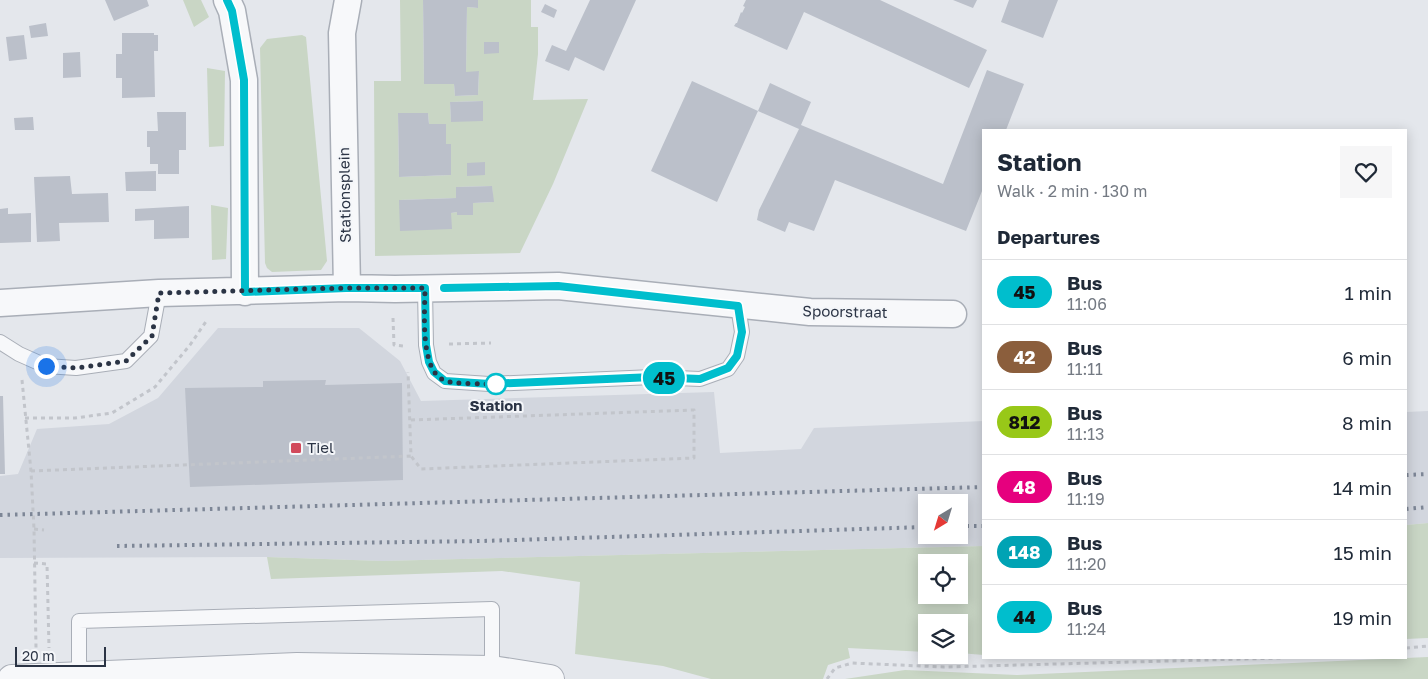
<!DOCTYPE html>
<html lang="en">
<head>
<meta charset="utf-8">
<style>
	body { margin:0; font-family:"Golos Text",sans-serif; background:#f6f6f7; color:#1f2937; height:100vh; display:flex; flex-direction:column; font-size:19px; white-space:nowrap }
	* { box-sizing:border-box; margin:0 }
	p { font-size:16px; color:#747a83 }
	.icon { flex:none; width:28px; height:28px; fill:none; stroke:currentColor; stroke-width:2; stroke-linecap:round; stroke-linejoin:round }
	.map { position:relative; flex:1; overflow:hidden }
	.sheet { position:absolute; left:982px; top:129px; width:425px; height:530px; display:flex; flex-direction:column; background:#fff; border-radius:0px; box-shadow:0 2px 12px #0003 }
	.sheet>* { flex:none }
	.badge { padding:0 10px; border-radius:16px; font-size:18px; line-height:32px }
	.needle { width:32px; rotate:218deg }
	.fabs { position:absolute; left:918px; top:494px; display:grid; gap:10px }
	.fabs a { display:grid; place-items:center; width:50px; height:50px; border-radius:0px; background:#fff; box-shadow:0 2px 12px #0003; font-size:25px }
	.scale { position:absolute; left:15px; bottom:12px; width:91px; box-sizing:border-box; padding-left:5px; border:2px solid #2b3445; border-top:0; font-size:14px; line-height:18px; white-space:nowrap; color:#2b3445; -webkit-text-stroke:4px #f4f6f9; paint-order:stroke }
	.you { position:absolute; width:25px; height:25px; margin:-12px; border:4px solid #fff; border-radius:50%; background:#1a73e8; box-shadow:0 0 0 8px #1a73e833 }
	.map>.badge { position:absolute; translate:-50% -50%; box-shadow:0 0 0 2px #fff }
	h2 { padding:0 15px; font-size:19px; line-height:45px }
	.round { display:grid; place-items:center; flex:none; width:52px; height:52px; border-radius:0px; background:#f6f6f7 }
	.head { display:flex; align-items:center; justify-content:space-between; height:85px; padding:0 15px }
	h1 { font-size:24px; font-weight:700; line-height:38px }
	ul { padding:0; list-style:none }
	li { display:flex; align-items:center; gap:15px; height:65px; padding:0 15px; border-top:1px solid #e0e1e3 }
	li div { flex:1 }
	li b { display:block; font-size:19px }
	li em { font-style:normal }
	li .badge { min-width:55px; font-weight:700; text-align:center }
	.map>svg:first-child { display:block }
	.built { fill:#d2d6de; fill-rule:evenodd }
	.green { fill:#c9d6c5; fill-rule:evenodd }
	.building { fill:#bbc0ca }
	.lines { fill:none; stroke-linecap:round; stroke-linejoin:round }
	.service-casing { stroke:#a9aeb7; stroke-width:16 }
	.minor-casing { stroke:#a9aeb7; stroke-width:29 }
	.tertiary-casing { stroke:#a9aeb7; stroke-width:30 }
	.path { stroke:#c2c5cb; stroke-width:3; stroke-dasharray:4 4; stroke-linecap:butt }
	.service { stroke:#f7f8fa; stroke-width:14 }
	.minor { stroke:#f7f8fa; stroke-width:26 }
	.tertiary { stroke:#f7f8fa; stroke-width:28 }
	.rail { stroke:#7d8696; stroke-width:4; stroke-dasharray:2.5 5; stroke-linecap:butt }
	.line-casing { stroke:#fff; stroke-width:11 }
	.line { stroke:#00becd; stroke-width:8 }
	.walk { stroke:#2b3445; stroke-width:5; stroke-dasharray:0 9 }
	.stop-dot { fill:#fff; stroke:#00becd; stroke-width:2.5 }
	.poi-dot { fill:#d1495b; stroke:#f4f6f9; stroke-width:2 }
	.labels { text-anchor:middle; stroke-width:4; stroke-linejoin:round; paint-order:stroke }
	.street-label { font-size:15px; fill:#2b3445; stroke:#f4f6f9 }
	.stop-label { font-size:15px; font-weight:bold; fill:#2b3445; stroke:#f4f6f9 }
	.poi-label { font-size:15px; fill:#2b3445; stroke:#f4f6f9; text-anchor:start }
</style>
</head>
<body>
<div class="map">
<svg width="1428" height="679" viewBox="0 0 1428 679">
	<rect width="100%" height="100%" fill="#e4e7ec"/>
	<path class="built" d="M 218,328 L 359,328 L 400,361 L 421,401 L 714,392 L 720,453 L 801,449 L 814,428 L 984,421 L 984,546 L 382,561 L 267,557 L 0,558 L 0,476 L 18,474 L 37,429 L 109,424 L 158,398 ZM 926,502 L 959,502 L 959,535 L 926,535 Z
		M 1428,411 L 1428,523 L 1406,525 L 1406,412 Z"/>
	<path class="green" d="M 183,0 L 201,0 L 209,17 L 194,27 Z
		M 400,0 L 423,0 L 424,84 L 454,84 L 455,96 L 478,95 L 479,72 L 466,72 L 467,7 L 478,8 L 478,0 L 531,0 L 531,27 L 538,27 L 538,54 L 533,100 L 588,99 L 553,184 L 520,253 L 375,256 L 374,81 L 401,81 ZM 483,101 L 483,121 L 451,121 L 450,102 ZM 398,113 L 428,113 L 429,124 L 446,144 L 451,144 L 451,175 L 399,177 ZM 492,186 L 493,202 L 473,203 L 473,215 L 457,215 L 457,212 L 451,213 L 399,200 L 456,198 L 456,187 Z
		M 302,35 L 306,37 L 327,261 L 321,270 L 272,272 L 267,268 L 265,263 L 260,48 L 267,39 Z
		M 207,68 L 225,71 L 224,146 L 209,147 Z
		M 211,205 L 228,208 L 226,259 L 212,260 Z
		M 1428,523 L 1428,638 L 1406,639 L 1406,525 Z
		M 984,546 L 984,655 L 959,653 L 959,622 L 926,622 L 926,652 L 848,648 L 850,658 L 828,665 L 823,679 L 711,679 L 663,666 L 575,654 L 580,582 L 502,571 L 271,579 L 267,557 L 382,561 ZM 926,562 L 959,562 L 959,595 L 926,595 Z
		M 1428,657 L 1428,679 L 845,679 L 905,670 L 1017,675 Z"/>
	<path class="building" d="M 105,0 L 147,0 L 149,6 L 114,21 Z
		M 423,0 L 478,0 L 478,8 L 467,7 L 466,72 L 479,71 L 478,95 L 455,96 L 454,84 L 424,84 Z
		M 590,0 L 636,0 L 604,71 L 575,57 L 569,71 L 545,61 L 552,45 L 566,51 Z
		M 746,0 L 880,0 L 987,50 L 969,88 L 804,12 L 787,50 L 734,26 L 736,23 L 737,23 L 741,12 L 742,13 L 745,7 L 743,6 Z
		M 953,0 L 977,0 L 973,8 Z
		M 1009,0 L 1058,0 L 1043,38 L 1001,22 Z
		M 545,4 L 557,10 L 554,18 L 541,12 Z
		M 46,23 L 48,36 L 31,38 L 29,26 Z
		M 122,33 L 154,33 L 154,35 L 158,35 L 158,51 L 154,51 L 155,97 L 122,98 L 122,78 L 116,78 L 116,54 L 122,54 Z
		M 24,35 L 27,59 L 9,61 L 6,37 Z
		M 484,42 L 499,42 L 499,53 L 484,54 Z
		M 80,52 L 81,77 L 63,78 L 63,53 Z
		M 987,70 L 1024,84 L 1006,130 L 984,130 L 984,186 L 966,231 L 835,180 L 814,231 L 789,222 L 785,232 L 757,220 L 759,210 L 799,129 L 758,111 L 770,83 L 811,102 L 801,125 L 943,184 Z
		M 692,81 L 758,111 L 717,202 L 651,171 Z
		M 483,101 L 483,121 L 451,122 L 450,102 Z
		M 157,112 L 186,112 L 186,150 L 179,150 L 179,174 L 158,174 L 158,164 L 150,164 L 150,147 L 147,147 L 147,131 L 158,131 Z
		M 398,113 L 428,113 L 429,124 L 446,124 L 446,144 L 451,144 L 451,175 L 399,177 Z
		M 33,117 L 34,130 L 15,130 L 14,118 Z
		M 485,162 L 485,175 L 467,176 L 467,163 Z
		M 156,171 L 156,191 L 126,191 L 125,172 Z
		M 70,176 L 72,194 L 108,193 L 109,222 L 59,223 L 60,241 L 37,242 L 34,177 Z
		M 492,186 L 494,202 L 473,203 L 473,215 L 457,215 L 457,212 L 451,213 L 452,229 L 400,231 L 399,200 L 456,198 L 456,187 Z
		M 189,206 L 189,238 L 154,239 L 154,220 L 135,221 L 135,209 Z
		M 8,208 L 8,214 L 31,213 L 31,242 L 0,243 L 0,209 Z
		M 326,380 L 325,385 L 402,383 L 403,480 L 190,487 L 185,388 L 263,387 L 263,381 Z
		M 0,396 L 3,396 L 5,474 L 0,474 Z"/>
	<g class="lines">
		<defs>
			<path id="service" d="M 425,289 L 426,345 L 429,362 L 434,373 L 445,381 L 489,384 L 653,377 L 700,379 L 728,369 L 737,356 L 742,332 L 738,306
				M 0,342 L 19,354 L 46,366 L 76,368 L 126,361 L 151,336 L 159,293
				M 79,675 L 79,621 L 492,609 L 492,670"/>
			<path id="minor" d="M 227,0 L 232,11 L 244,80 L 245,292
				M 347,288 L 342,33 L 348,0
				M 0,303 L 159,293 L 347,288 L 395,289 L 558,286 L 810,312 L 953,314"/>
			<path id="tertiary" d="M 12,679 L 297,667 L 492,670 L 550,679"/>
		</defs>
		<use href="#service" class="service-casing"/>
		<use href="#minor" class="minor-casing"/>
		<use href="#tertiary" class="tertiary-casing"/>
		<path class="path" d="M 393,318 L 394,345 L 403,346
			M 449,344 L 491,343
			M 22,380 L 31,471 L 34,529 L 36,648
			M 25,418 L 75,418 L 112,413 L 155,387 L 190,345 L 207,320
			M 411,420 L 694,410 L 694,458 L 421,469 L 411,456
			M 31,471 L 411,456 L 408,372
			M 34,529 L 44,530
			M 34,563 L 47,564 L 49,648
			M 1406,648 L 1428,646
			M 827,679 L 835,668 L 852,663 L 944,667 L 1281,658"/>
		<use href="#service" class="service"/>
		<use href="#minor" class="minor"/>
		<use href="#tertiary" class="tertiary"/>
		<path class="rail" d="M 1406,475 L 1428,474
			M 1406,509 L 1428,507
			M 0,515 L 984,487
			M 959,526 L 984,526
			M 117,546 L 482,541 L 926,527"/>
	</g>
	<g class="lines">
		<defs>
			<path id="line" d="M 227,0 L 232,11 L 244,80 L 245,292 L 346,288 L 425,288 L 426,345 L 429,362 L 434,372 L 445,381 L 489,384 L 653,377 L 700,379 L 728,368 L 737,356 L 742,332 L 738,306 L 558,286 L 444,288"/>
		</defs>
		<use href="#line" class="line-casing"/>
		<use href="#line" class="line"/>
		<path class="walk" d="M 46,366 L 76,368 L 126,361 L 152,336 L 159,293 L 346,288 L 425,288 C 425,311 419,373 446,381 C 455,384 486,384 496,384"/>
	</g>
	<circle class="stop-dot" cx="496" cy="384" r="10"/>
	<rect class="poi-dot" x="290" y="442" width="12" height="12" rx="2.5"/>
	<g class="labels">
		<g class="street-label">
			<text transform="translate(345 195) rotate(-91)" y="5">Stationsplein</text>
			<text transform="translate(845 312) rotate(1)" y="5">Spoorstraat</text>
		</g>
		<g class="stop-label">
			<text x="496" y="411">Station</text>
		</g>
		<g class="poi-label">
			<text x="307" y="453">Tiel</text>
		</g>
	</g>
</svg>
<div class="fabs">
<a><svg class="needle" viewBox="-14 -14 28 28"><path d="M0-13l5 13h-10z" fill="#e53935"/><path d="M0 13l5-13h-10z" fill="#747a83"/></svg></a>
<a><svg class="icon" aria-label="locate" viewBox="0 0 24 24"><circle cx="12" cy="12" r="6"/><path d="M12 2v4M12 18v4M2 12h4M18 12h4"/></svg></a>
<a><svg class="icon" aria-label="layers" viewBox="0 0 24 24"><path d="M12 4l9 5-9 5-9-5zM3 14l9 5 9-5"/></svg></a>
</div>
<div class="scale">20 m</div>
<div class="you" style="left:46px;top:366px"></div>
<b class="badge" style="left:664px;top:378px;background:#00becd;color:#111">45</b>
<section class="sheet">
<div class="head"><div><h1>Station</h1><p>Walk · 2 min · 130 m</p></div><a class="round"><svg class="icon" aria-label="heart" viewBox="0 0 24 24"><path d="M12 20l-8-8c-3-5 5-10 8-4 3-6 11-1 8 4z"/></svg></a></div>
<h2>Departures</h2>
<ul>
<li><span class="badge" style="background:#00becd;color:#111">45</span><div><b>Bus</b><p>11:06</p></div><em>1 min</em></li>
<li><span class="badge" style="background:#8b5e3c;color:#fff">42</span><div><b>Bus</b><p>11:11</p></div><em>6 min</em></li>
<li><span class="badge" style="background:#98c818;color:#111">812</span><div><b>Bus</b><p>11:13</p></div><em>8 min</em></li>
<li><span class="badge" style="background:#e6007e;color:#fff">48</span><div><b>Bus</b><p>11:19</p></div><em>14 min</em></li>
<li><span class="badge" style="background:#00a3b4;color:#fff">148</span><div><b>Bus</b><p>11:20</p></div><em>15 min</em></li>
<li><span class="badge" style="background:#00becd;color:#111">44</span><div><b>Bus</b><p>11:24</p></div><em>19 min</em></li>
</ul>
</section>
</div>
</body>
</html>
